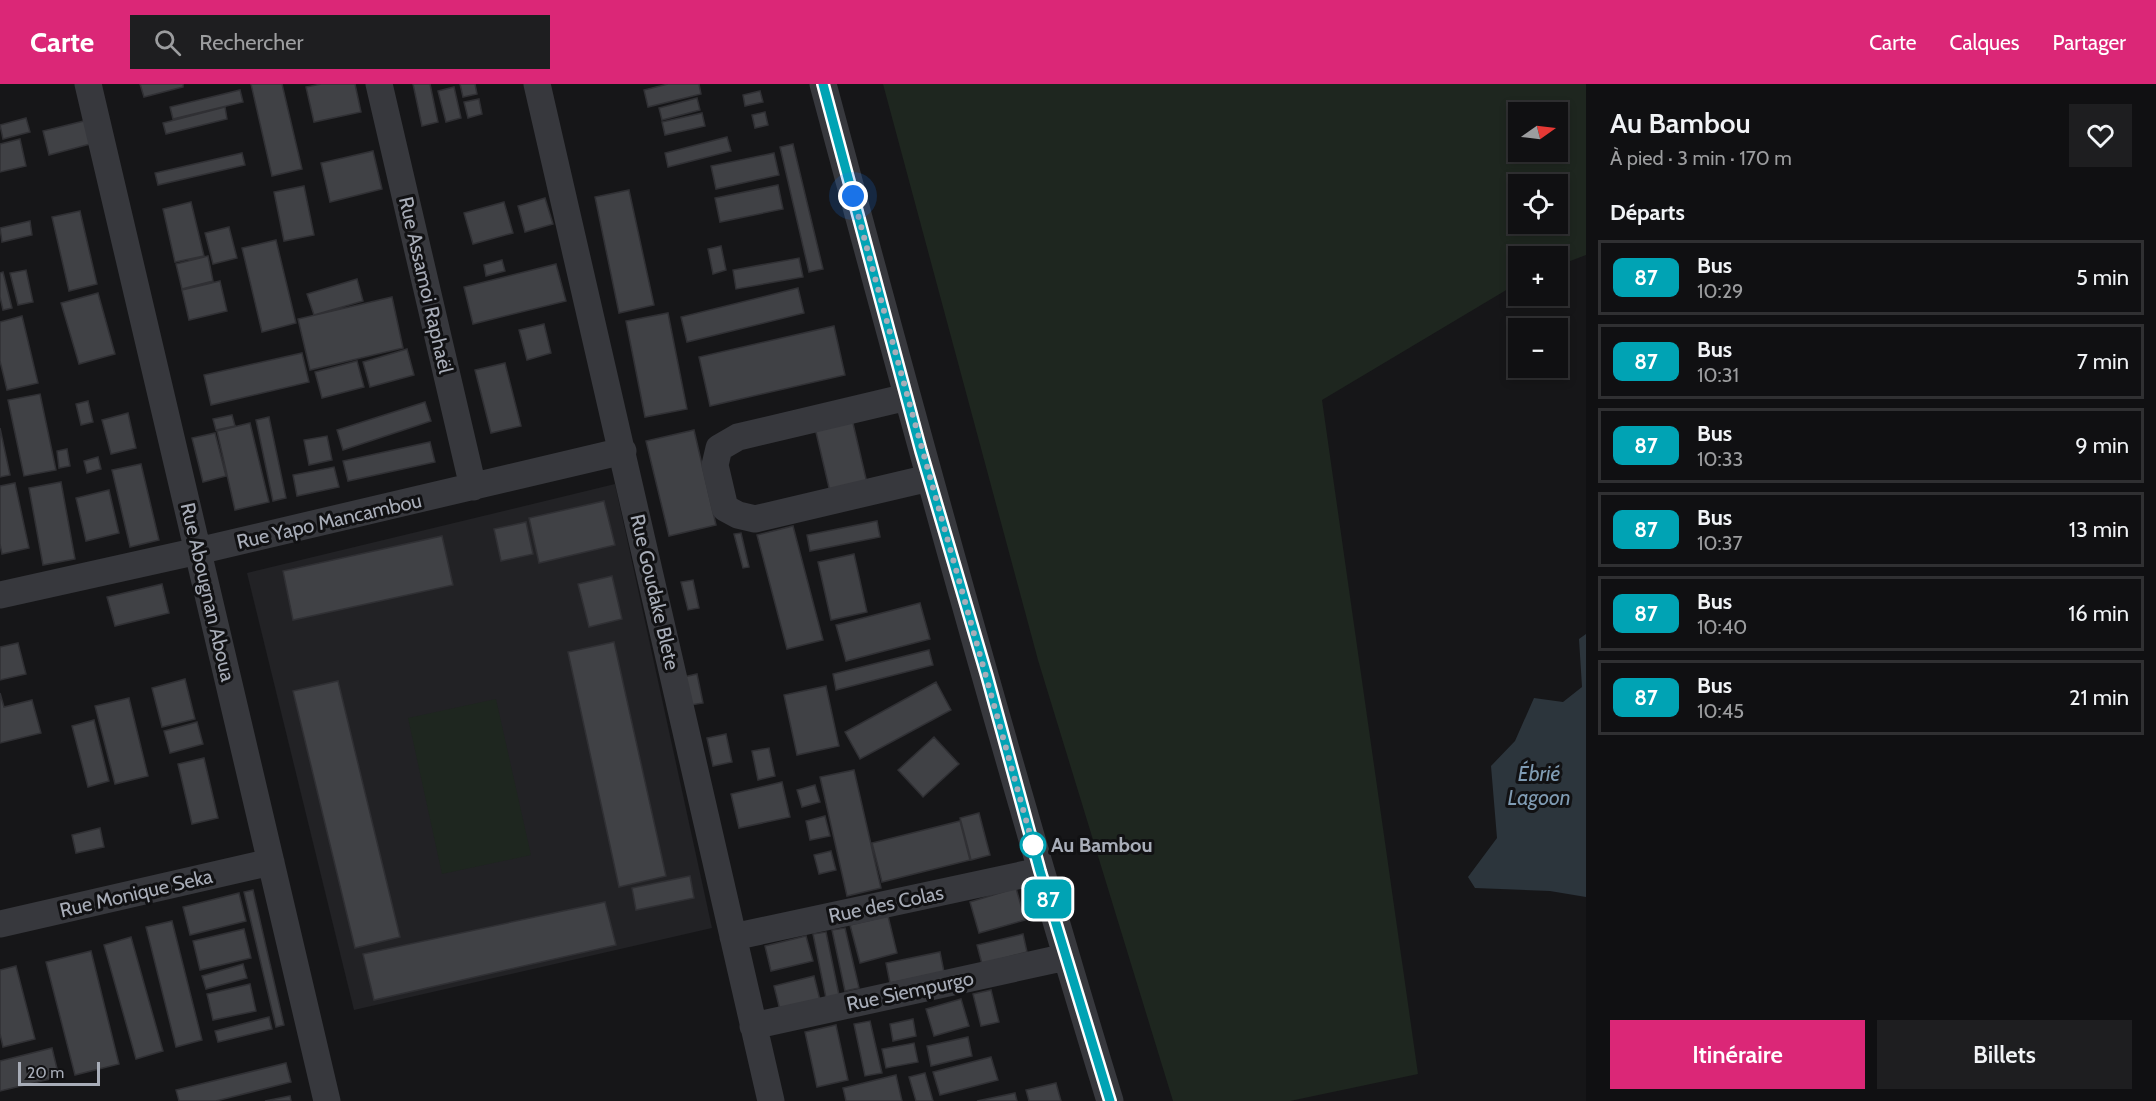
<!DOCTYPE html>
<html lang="fr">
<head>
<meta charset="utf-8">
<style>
	body { margin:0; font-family:Cabin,sans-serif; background:#1e1e20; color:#f1f3f6; height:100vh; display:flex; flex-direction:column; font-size:22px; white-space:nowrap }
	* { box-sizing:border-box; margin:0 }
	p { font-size:20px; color:#9c9d9f }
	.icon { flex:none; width:33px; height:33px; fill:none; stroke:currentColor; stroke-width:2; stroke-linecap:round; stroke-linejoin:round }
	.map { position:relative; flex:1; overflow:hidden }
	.drawer { display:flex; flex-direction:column; background:#101012; width:570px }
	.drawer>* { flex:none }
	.badge { padding:0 12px; border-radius:9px; font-size:21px; line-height:39px }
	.needle { width:39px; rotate:76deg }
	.controls { position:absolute; left:1508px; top:18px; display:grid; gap:12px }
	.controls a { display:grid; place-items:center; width:60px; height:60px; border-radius:0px; background:#101012; box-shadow:0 3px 9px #0003,0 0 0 2px #303032; font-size:30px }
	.scale { position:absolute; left:18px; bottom:15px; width:82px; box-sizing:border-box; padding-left:6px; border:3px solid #a8adb8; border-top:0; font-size:16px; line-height:21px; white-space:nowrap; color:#a8adb8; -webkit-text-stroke:4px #111113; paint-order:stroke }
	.you { position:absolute; width:30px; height:30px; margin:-15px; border:4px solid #fff; border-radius:50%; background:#1a73e8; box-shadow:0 0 0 9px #1a73e833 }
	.map>.badge { position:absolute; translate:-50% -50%; box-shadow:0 0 0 3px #fff }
	h2 { padding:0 24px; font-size:22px; line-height:54px }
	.round { display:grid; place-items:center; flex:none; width:63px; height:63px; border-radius:0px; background:#1e1e20 }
	.overview { display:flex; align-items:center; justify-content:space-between; height:102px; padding:0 24px }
	h1 { font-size:28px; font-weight:600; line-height:45px }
	.action { display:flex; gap:12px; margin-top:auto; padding:12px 24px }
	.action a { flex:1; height:69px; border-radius:0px; background:#db2777; color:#fff; font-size:24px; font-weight:600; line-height:69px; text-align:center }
	.action a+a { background:#1e1e20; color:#f1f3f6 }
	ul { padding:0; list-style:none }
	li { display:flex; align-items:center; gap:18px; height:75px; margin:0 12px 9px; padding:0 12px; border:3px solid #303032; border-radius:0px }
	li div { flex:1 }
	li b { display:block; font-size:22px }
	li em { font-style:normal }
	li .badge { min-width:66px; font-weight:700; text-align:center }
	header { display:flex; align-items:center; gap:36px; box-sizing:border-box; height:84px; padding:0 30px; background:#db2777; color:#fff }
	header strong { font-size:28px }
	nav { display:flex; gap:33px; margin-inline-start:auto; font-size:21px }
	.search { width:420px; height:54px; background:#1e1e20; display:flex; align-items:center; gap:15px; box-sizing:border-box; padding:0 21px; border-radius:0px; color:#9c9d9f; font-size:22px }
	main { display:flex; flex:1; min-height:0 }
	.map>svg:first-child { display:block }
	.built { fill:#222225 }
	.green { fill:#1e261f; fill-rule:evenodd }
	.water { fill:#2c353c }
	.building { fill:#404145; stroke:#303034; stroke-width:1.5 }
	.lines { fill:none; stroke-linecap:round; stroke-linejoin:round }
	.minor { stroke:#37383d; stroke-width:27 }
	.line-casing { stroke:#fff; stroke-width:14 }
	.line { stroke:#00a3b4; stroke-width:9 }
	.walk { stroke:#a8adb8; stroke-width:6; stroke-dasharray:0 10.8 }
	.stop-dot { fill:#fff; stroke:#00a3b4; stroke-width:3 }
	.labels { text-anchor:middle; stroke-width:6; stroke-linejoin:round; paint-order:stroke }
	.street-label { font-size:20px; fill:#a8adb8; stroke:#111113 }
	.stop-label { font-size:20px; font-weight:bold; fill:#a8adb8; stroke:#111113; text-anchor:start }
	.water-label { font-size:21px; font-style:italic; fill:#7f9bb3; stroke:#111113 }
</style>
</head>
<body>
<header>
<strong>Carte</strong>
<div class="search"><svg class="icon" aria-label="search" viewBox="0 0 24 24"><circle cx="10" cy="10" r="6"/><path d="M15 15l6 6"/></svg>Rechercher</div>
<nav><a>Carte</a><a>Calques</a><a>Partager</a></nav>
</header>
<main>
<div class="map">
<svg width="1586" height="1017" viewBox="0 0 1586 1017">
	<rect width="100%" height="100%" fill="#161618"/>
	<path class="built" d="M 615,400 L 712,844 L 354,926 L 247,489 Z"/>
	<path class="green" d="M 883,0 L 1586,0 L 1586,171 L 1557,182 L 1557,172 L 1518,172 L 1518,199 L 1322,316 L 1418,990 L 1290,1017 L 1173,1017 L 1038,576 ZM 1518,28 L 1557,28 L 1557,68 L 1518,68 ZM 1518,100 L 1557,100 L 1557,140 L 1518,140 Z
		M 496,615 L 531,771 L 442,790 L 408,634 Z"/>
	<path class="water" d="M 1586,550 L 1586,813 L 1550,807 L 1475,804 L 1468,793 L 1497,754 L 1491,682 L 1515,657 L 1534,614 L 1563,618 L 1582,603 L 1579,555 Z"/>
	<path class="building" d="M 140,0 L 183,0 L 183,3 L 144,13 Z
		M 251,0 L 282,0 L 302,85 L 272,92 Z
		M 321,0 L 355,0 L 361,28 L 314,38 L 306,3 Z
		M 413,0 L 430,0 L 438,38 L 422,42 Z
		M 460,0 L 475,0 L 477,10 L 463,13 Z
		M 668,0 L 699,0 L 701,10 L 648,23 L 644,6 Z
		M 454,3 L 461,34 L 446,38 L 438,7 Z
		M 240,6 L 243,18 L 173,35 L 170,23 Z
		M 760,7 L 763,18 L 745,22 L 743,11 Z
		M 697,14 L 700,26 L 662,36 L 659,24 Z
		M 479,15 L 482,30 L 468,34 L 464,18 Z
		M 225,23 L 227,35 L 166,50 L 163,39 Z
		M 765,28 L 768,41 L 755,44 L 752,31 Z
		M 702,29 L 705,42 L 665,51 L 662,38 Z
		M 26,34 L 30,48 L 3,55 L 0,41 Z
		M 88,36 L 94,59 L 49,71 L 43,47 Z
		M 727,53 L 731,67 L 668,83 L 665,69 Z
		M 20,55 L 26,82 L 0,88 L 0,60 Z
		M 793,60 L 823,185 L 809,188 L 780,63 Z
		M 373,67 L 382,105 L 330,118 L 321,79 Z
		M 242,69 L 245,81 L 158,101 L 155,89 Z
		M 774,69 L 779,91 L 716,105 L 711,82 Z
		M 778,101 L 783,125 L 720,138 L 715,114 Z
		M 304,102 L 314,151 L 284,157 L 274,108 Z
		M 629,106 L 654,221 L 619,229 L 595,113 Z
		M 545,114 L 553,140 L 525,148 L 518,122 Z
		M 191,118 L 204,172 L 175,178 L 163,125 Z
		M 504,118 L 513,149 L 473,160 L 464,129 Z
		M 80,127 L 97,200 L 69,207 L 52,133 Z
		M 30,137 L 32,151 L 2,158 L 0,144 Z
		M 229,143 L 237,174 L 213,180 L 205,149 Z
		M 276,156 L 296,239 L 262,248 L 242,164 Z
		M 721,162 L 726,186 L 713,190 L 708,165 Z
		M 208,172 L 213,197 L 182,205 L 176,180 Z
		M 799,174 L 803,193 L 736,205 L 733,186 Z
		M 502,176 L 505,187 L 486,192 L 484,181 Z
		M 556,180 L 566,217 L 473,240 L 464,203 Z
		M 26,186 L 33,218 L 18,221 L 10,189 Z
		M 3,188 L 12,224 L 3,226 L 0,213 L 0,189 Z
		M 357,195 L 363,217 L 314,231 L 307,210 Z
		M 220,197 L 227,227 L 189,236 L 182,206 Z
		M 798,204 L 804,229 L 687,258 L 681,233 Z
		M 98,209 L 115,270 L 79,280 L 61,219 Z
		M 392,213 L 403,264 L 310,286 L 298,235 Z
		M 668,229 L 687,325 L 645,333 L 626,237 Z
		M 22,232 L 38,299 L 7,306 L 0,277 L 0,238 Z
		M 544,240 L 551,269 L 527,276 L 519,246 Z
		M 834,242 L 845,291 L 710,322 L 699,273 Z
		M 407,265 L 414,291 L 370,303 L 363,278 Z
		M 302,269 L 309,298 L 211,321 L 204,291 Z
		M 357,277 L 364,303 L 322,314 L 315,288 Z
		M 505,279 L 521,342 L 491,349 L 475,286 Z
		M 40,310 L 56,386 L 24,392 L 8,316 Z
		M 88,317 L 93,338 L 81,341 L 76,320 Z
		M 425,318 L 431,337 L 343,366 L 337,346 Z
		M 128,329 L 136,364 L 111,370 L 102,336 Z
		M 232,331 L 235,342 L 216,346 L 213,335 Z
		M 269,333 L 286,414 L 273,417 L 256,336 Z
		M 852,335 L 867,399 L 830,408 L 815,344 Z
		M 250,339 L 269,418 L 235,426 L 217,347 Z
		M 0,344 L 10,391 L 0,393 Z
		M 694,346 L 716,441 L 669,452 L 646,357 Z
		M 215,349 L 226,392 L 203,398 L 192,354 Z
		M 327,352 L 332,376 L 309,381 L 304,356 Z
		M 430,358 L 435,378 L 348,397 L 343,377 Z
		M 67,365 L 70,382 L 59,384 L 57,367 Z
		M 98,373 L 101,385 L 87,389 L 84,377 Z
		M 141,380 L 159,456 L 130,463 L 112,386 Z
		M 334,383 L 339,403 L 297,412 L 293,391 Z
		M 61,398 L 75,475 L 43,481 L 29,404 Z
		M 15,399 L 29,464 L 2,470 L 0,460 L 0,402 Z
		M 109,406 L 119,449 L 86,457 L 76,414 Z
		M 604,417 L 615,461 L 539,479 L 529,434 Z
		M 877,437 L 880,453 L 810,467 L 807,451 Z
		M 526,438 L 533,470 L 501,477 L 494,445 Z
		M 793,442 L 823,556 L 787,565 L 757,451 Z
		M 741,449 L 749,483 L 743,484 L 734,450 Z
		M 442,452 L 453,501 L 293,536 L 283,487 Z
		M 854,470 L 867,528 L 831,536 L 818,478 Z
		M 612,492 L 622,535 L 589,543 L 578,500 Z
		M 693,496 L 699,524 L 688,526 L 681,498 Z
		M 162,500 L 169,529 L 115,542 L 107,513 Z
		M 920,519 L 930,555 L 846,577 L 836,541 Z
		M 614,558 L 666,792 L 619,803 L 568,568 Z
		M 18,559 L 26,590 L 0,596 L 0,563 Z
		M 929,566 L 933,581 L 836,606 L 833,590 Z
		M 697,590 L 703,619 L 685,622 L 679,594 Z
		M 185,595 L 195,635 L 162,643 L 152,604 Z
		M 338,597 L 400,853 L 355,864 L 293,607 Z
		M 936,598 L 951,626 L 860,675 L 845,648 Z
		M 826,602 L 839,662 L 797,671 L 784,611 Z
		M 0,609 L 4,623 L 32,616 L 41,649 L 0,659 Z
		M 129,614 L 148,692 L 115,700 L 95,622 Z
		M 94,636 L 109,697 L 88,703 L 72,642 Z
		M 197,638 L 203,660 L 170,669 L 164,647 Z
		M 726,650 L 732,678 L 713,682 L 707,654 Z
		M 934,653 L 959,680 L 923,713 L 898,686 Z
		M 769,664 L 775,692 L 758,696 L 752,667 Z
		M 204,674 L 218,734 L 192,740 L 178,680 Z
		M 854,686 L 881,804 L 847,812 L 820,693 Z
		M 782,698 L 790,733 L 739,744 L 731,710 Z
		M 815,701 L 820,718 L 802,723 L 797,706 Z
		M 979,729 L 990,771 L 971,776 L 960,734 Z
		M 825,732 L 830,752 L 810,756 L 806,737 Z
		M 960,737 L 970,776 L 882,798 L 872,759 Z
		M 100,744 L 104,763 L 76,769 L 72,751 Z
		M 831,767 L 836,786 L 819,790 L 814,771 Z
		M 690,792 L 694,814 L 636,826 L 632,804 Z
		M 1016,804 L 1025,836 L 979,849 L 970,818 Z
		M 253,806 L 284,941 L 276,943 L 244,808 Z
		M 239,809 L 246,837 L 190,851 L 183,823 Z
		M 605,818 L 616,861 L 374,916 L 363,870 Z
		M 888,832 L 897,869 L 860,879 L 850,841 Z
		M 172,837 L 202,956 L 176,963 L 146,843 Z
		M 845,844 L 859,904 L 845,907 L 832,846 Z
		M 244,845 L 251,874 L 200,886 L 193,857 Z
		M 826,848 L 839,911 L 826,914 L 813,850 Z
		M 1023,850 L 1027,868 L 982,880 L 977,861 Z
		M 806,852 L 813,877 L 771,887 L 765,862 Z
		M 131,853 L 163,967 L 136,975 L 104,861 Z
		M 91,867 L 119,980 L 75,991 L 46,878 Z
		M 940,868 L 944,888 L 890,899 L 886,879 Z
		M 243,880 L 247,894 L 206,905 L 202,892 Z
		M 16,882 L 35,955 L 3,963 L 0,950 L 0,886 Z
		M 814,892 L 820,916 L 780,926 L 774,902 Z
		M 250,900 L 256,927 L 213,936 L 207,910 Z
		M 991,906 L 999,938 L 981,942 L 973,910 Z
		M 961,915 L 969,942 L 934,952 L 926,925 Z
		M 269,933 L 272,945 L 218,958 L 215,947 Z
		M 913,935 L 916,952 L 893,957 L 890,940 Z
		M 870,937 L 882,989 L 865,992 L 854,940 Z
		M 836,941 L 848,996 L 817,1003 L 805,948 Z
		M 968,953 L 972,972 L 931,982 L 927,962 Z
		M 914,959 L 918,978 L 886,984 L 882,965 Z
		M 52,964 L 59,993 L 0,1007 L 0,977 Z
		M 991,973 L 998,996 L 940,1011 L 933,988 Z
		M 286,979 L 291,998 L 216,1017 L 179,1017 L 176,1006 Z
		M 925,989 L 933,1017 L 916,1017 L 909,993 Z
		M 896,991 L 902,1017 L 846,1017 L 843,1004 Z
		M 1056,999 L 1061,1017 L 1029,1017 L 1026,1006 Z
		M 1015,1009 L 1017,1017 L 977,1017 Z
		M 290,1012 L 291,1017 L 265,1017 Z"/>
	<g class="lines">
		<path class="minor" d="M 88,0 L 327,1017
			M 379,0 L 473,403
			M 537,0 L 771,1017
			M 823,0 C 914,340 1007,680 1110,1017
			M 907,313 L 738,353 L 719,364 L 715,381 L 725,424 L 738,431 L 755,435 L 929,394
			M 0,511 L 198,467 L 623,367
			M 0,840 L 271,778
			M 733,853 L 1040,787
			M 753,942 L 1066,873"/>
	</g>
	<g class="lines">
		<defs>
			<path id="line" d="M 823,0 L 921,367 L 987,592 L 1040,787 L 1110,1017"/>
		</defs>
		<use href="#line" class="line-casing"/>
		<use href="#line" class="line"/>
		<path class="walk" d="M 853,112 C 911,330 974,547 1034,765 L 1033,761"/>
	</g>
	<circle class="stop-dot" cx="1033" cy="761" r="12"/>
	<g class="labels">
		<g class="street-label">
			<text transform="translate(426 201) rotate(77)" y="7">Rue Assamoi Raphaël</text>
			<text transform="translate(329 437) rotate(-13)" y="7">Rue Yapo Mancambou</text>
			<text transform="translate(208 508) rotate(77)" y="7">Rue Abougnan Aboua</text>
			<text transform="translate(655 508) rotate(77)" y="7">Rue Goudake Blete</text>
			<text transform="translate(136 809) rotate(-13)" y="7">Rue Monique Seka</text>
			<text transform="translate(886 820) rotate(-12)" y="7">Rue des Colas</text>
			<text transform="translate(910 907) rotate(-12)" y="7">Rue Siempurgo</text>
		</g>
		<g class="stop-label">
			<text x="1051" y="768">Au Bambou</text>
		</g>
		<g class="water-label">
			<text x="1539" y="697">Ébrié<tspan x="1539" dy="24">Lagoon</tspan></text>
		</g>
	</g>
</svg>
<div class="controls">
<a><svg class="needle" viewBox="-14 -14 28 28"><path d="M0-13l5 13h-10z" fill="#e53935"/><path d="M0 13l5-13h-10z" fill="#9c9d9f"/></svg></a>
<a><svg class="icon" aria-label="locate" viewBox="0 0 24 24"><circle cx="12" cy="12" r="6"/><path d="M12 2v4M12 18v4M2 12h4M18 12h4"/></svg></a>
<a>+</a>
<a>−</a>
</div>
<div class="scale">20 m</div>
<div class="you" style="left:853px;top:112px"></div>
<b class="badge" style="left:1048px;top:815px;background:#00a3b4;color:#fff">87</b>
</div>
<section class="drawer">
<div class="overview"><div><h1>Au Bambou</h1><p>À pied · 3 min · 170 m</p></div><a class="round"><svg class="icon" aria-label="heart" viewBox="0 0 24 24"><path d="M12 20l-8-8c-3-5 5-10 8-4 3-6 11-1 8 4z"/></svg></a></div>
<h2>Départs</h2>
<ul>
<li><span class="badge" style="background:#00a3b4;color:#fff">87</span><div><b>Bus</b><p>10:29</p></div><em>5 min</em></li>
<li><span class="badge" style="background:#00a3b4;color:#fff">87</span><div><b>Bus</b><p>10:31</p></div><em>7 min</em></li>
<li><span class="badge" style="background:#00a3b4;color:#fff">87</span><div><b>Bus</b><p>10:33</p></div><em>9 min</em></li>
<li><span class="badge" style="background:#00a3b4;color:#fff">87</span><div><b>Bus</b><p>10:37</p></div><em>13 min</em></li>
<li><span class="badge" style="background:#00a3b4;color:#fff">87</span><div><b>Bus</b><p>10:40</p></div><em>16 min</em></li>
<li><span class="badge" style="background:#00a3b4;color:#fff">87</span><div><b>Bus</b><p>10:45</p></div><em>21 min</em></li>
</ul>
<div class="action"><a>Itinéraire</a><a>Billets</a></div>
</section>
</main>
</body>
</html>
